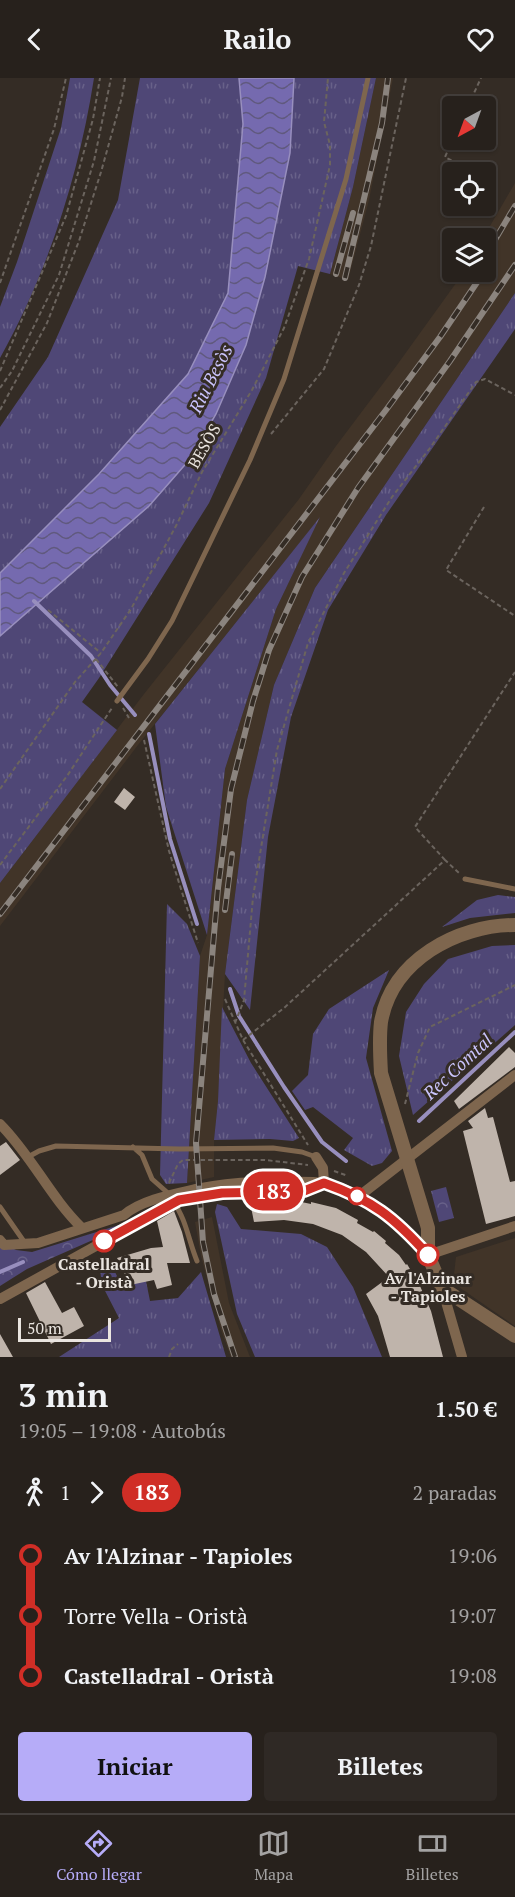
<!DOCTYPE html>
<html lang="es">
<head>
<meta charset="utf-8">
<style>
	body { margin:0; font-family:"PT Serif",serif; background:#2f2925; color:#f1f3f6; height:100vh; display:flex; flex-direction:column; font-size:22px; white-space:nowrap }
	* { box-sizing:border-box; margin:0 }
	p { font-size:20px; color:#a4a3a3 }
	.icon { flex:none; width:33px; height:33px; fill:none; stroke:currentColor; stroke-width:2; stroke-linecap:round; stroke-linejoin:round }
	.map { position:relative; height:1279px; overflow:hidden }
	.side { display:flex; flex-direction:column; background:#27211c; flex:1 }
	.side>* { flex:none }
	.badge { padding:0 12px; border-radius:20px; font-size:21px; line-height:39px }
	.needle { width:39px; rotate:221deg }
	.controls { position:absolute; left:442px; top:18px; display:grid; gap:12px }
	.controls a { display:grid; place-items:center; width:54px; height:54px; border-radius:6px; background:#27211c; box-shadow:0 2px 4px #0004,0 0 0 2px #433e3b; font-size:30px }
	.scale { position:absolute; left:18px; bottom:15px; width:93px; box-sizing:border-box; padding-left:6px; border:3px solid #eae5e0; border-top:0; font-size:16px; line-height:21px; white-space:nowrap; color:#eae5e0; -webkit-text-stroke:4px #342c25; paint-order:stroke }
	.map>.badge { position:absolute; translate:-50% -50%; box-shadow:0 0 0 3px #fff }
	.legs { display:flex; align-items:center; gap:9px; height:66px; padding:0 18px; font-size:20px }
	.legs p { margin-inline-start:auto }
	.summary { display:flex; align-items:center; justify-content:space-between; height:102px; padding:0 18px }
	h1 { font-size:33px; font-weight:700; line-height:45px }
	.action { display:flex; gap:12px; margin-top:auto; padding:12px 18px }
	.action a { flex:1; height:69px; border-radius:6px; background:#b6acf8; color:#111; font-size:24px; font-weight:700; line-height:69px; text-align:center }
	.action a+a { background:#2f2925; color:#f1f3f6 }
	ul { padding:0 18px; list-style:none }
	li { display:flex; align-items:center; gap:21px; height:60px; font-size:22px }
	li i { display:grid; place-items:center; width:9px; height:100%; margin:0 8px; background:currentColor }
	li i::after { content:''; width:15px; height:15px; margin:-8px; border:4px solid; border-radius:50%; background:#27211c }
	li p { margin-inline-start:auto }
	li:first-child i { background:linear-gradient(#0000 50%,currentColor 0) }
	li:last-child i { background:linear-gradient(currentColor 50%,#0000 0) }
	header { display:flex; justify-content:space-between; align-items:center; height:78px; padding:0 18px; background:#27211c; font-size:27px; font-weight:700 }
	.tabs { display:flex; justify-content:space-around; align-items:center; height:84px; border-top:2px solid #433e3b; background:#27211c; font-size:16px; color:#a4a3a3 }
	.tabs a { display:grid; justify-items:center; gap:3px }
	.tabs .selected { color:#b6acf8 }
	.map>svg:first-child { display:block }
	.built { fill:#413428 }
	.grass { fill:url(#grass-tufts) }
	.park { fill:url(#park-crowns) }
	.water { fill:url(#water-waves); stroke:#988fbe; stroke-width:1.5 }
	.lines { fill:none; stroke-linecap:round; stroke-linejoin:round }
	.stream { stroke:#988fbe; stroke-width:4 }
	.building { fill:#bfb4ab }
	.path { stroke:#6b645e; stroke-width:2; stroke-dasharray:4.5 3; stroke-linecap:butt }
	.service { stroke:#7e664e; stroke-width:5 }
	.minor { stroke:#7e664e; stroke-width:10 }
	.tertiary { stroke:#7e664e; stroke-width:14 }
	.rail-casing { stroke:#8b847e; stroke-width:6 }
	.rail { stroke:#342c25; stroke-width:4; stroke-dasharray:11; stroke-linecap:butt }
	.line-1-casing { stroke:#fff; stroke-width:14 }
	.line-1 { stroke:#d02e26; stroke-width:9 }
	.stop-1-dot { fill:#fff; stroke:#d02e26; stroke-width:3 }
	.labels { text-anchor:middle; stroke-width:6; stroke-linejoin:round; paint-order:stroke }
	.street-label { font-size:16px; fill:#eae5e0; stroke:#342c25 }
	.stop-label { font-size:16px; font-weight:bold; fill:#eae5e0; stroke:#342c25 }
	.water-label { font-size:18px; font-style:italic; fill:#cac4fd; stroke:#342c25 }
</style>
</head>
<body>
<header><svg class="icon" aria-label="back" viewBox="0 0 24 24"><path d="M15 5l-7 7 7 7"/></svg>Railo<svg class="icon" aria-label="heart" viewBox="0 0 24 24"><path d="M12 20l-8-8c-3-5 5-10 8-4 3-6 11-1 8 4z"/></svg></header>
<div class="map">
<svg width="515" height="1279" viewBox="0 0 515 1279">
	<defs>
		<pattern id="grass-tufts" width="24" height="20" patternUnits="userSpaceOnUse" patternTransform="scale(1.5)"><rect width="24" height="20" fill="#4f4776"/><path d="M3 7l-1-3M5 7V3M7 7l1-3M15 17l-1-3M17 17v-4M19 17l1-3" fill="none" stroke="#686189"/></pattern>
		<pattern id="park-crowns" width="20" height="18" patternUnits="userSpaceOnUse" patternTransform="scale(1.5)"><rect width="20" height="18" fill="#4f4776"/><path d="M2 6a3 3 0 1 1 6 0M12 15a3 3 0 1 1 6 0" fill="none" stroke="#686189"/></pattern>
		<pattern id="water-waves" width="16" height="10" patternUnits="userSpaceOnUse" patternTransform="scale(1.5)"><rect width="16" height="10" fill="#756aaf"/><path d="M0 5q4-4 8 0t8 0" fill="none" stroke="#60597e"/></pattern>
	</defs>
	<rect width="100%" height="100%" fill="#342c25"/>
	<path class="built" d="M 376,0 L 393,0 L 369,122 L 348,202 L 330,196 L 353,109 Z
		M 515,105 L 515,215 L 315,510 L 274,607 L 247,722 L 225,896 L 218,1023 L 214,1062 L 214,1099 L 187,1105 L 200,878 L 207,857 L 225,691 L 276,531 L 318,442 L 138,667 L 0,848 L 0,805 L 144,616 L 299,421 L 336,368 L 397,287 L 464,194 L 486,194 L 486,160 L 483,160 Z
		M 212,1139 L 229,1225 L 250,1279 L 231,1279 L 222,1255 L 201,1178 L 195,1144 Z
		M 515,1160 L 515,1248 L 453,1205 L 456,1179 Z"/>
	<path class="grass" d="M 70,0 L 94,0 C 79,97 48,194 0,280 L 0,229 L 17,184 L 61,50 Z
		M 140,0 L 239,0 L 243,46 L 228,215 L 188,296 L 99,396 L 0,495 L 0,349 L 48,279 L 118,122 Z
		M 294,0 L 376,0 L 353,109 L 330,196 L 298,188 L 266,300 L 209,425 L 99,600 L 82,624 L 117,652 L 0,805 L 0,558 L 149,428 L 190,381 L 216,336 L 246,267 L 265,199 L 290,75 Z
		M 515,215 L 515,251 L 386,437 L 328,532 L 291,639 L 268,759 L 250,932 L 225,896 L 247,722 L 274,607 L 315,510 Z
		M 320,439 L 276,531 L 225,691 L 207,857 L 166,729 L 155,646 Z
		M 498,817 L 515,819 L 515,835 L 470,840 L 442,849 L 477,822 Z
		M 167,826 L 187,846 L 200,878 L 187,1105 L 166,1106 L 160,1097 Z
		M 515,867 L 515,947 L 413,1037 L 399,978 L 406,934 L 424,906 L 448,881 L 492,868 Z
		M 389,892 L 373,930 L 366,980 L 392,1073 L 382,1085 L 372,1088 L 344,1072 L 353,1060 L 313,1029 L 305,1032 L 292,1013 L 308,997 L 313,956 L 329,931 Z
		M 222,929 L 251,985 L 299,1060 L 293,1063 L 270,1061 L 214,1062 L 218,1023 Z
		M 217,1126 L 227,1129 L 241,1151 L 301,1156 L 327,1169 L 353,1209 L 382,1279 L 255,1279 L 237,1236 L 215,1134 Z
		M 110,1184 L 119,1202 L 145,1198 L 150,1223 L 178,1220 L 201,1194 L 226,1279 L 59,1279 L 119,1240 L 102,1207 L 100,1191 Z"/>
	<path class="park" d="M 446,1109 L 454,1140 L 439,1144 L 431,1113 Z
		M 119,1147 L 120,1150 L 27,1191 L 0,1208 L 0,1164 L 16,1172 L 32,1174 Z"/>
	<path class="water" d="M 239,0 L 294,0 L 290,75 L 265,199 L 246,267 L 216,336 L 190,381 L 149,428 L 0,558 L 0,495 L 99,396 L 188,296 L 228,215 L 243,46 Z"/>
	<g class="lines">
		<path class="stream" d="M 34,523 L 91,578 L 110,607 L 135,637
			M 149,656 L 170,761 L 197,846
			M 230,911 L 239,938 L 284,1009 L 322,1064 L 346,1083
			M 419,1043 L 515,954
			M 0,1194 L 23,1184"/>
	</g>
	<path class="building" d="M 124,710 L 135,719 L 125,732 L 114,724 Z
		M 509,969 L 515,975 L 515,989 L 459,1031 L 454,1023 Z
		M 485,1030 L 488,1040 L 493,1039 L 510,1104 L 515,1103 L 515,1138 L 486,1146 L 463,1053 L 473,1050 L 468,1043 Z
		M 6,1064 L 20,1082 L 0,1097 L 0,1068 Z
		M 287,1121 L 311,1126 L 311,1124 L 336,1130 L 358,1142 L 357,1145 L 373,1154 L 374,1153 L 386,1163 L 385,1165 L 399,1177 L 406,1187 L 407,1186 L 420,1208 L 431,1233 L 443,1279 L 390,1279 L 378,1238 L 366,1216 L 389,1199 L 366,1174 L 342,1157 L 313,1146 L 284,1142 L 254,1144 L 250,1124 Z
		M 174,1133 L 182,1154 L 190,1185 L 167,1185 L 172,1207 L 157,1211 L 154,1202 L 130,1207 L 117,1180 L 151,1170 L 163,1169 L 157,1143 Z
		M 45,1204 L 62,1235 L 74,1229 L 84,1248 L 51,1266 L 26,1215 Z
		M 0,1256 L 13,1279 L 0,1279 Z"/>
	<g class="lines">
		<path class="path" d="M 468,28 L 481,0
			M 453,61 L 445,79 L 473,94
			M 0,205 L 54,51 L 66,0
			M 0,293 L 66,138 L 93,41 L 100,0
			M 0,310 L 12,293 L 59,197 L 94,83 L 111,0
			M 0,332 L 47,245 L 79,163 L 101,94 L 122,19 L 125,0
			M 271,356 L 324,291 L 359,207 L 371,168 L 406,0
			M 484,429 L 446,492 L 515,538
			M 48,532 L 101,575
			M 96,581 L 118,609
			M 123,630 L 129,640
			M 144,662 L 169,773 L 198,865
			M 0,711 L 75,604 L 101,575 L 131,531 L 177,446 L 202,394 L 252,312 L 284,250 L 309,181 L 330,87 L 330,67 L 324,44 L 328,0
			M 445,782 L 415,749 L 515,594
			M 0,787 L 67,698 L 112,630
			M 225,921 L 243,962 L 308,1067
			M 235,945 L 244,922 L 253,819 L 277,672 L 308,565 L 344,495 L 392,419 L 430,370 L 476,304 L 485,301 L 515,317
			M 243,962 L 284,930 L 445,782 L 459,795
			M 405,1026 L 418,975 L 430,949 L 515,907
			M 334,1093 L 348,1098
			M 169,1105 L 178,1086 L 183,1082 L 265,1082 L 308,1087
			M 169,1279 L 172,1271 L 178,1266"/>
		<path class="service" d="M 117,623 L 148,581 L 172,543 L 250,382 L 284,301 L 346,101 L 368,0
			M 465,801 L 515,811
			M 133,1069 L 142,1077 L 152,1101 L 169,1116
			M 28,1079 L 39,1073 L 56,1068 L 179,1071 L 273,1070 L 302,1074 L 316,1079
			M 174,1125 C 186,1141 189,1164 197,1183
			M 0,1129 L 25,1165"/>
		<path class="minor" d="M 0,1046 C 32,1078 50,1119 82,1150
			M 316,1079 L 323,1090 L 324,1105
			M 358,1119 L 515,997
			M 0,1162 L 4,1167 L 38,1165 L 124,1137 C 141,1122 174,1116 196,1111 C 224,1105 250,1103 278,1104 C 293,1104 309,1103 324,1105 C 366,1114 400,1146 428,1177 L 515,1148
			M 442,1210 L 462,1279
			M 0,1221 L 179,1122 L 222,1115 L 304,1113 L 321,1107"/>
		<path class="tertiary" d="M 515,847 C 457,847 392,882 381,944 C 379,961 380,978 381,995 L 428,1150 L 428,1177 L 442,1210 L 515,1258"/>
		<defs>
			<path id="rail" d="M 486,177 L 515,128
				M 336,196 L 353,135
				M 345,200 L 382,45 L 388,0
				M 225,832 L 232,776
				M 0,836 L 386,332 L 440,259 L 484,194
				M 235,1279 L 214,1216 L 203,1164 L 196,1065 L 218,810 L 231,711 L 253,623 L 269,572 L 302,499 L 358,410 L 450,283 L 515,187"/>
		</defs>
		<use href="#rail" class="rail-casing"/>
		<use href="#rail" class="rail"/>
	</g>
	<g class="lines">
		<defs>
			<path id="line-1" d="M 104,1163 L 179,1122 L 222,1115 L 304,1113 L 324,1105 C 372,1122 394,1139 428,1177"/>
		</defs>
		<use href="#line-1" class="line-1-casing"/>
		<use href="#line-1" class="line-1"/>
	</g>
	<g class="stop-1-dot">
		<circle cx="357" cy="1118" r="8"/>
		<circle cx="104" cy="1163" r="10"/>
		<circle cx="428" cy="1177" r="10"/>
	</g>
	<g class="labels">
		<g class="street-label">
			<text transform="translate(204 368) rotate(-60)" y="6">BESÒS</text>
		</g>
		<g class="stop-label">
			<text x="104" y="1192">Castelladral<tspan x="104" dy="18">- Oristà</tspan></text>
			<text x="428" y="1206">Av l'Alzinar<tspan x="428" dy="18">- Tapioles</tspan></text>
		</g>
		<g class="water-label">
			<text transform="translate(211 301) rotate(-63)" y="6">Riu Besòs</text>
			<text transform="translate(458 989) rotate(-43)" y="6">Rec Comtal</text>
		</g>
	</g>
</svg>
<div class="controls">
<a><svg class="needle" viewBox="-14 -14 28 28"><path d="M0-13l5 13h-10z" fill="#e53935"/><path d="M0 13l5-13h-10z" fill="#a4a3a3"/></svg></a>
<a><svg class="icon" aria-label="locate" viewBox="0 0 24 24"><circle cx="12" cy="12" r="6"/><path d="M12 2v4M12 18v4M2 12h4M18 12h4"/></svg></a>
<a><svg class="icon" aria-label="layers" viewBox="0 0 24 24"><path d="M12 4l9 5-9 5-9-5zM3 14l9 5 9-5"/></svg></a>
</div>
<div class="scale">50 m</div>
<b class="badge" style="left:273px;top:1113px;background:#d02e26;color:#fff">183</b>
</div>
<section class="side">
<div class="summary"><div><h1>3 min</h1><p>19:05 – 19:08 · Autobús</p></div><b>1.50 €</b></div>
<div class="legs"><svg class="icon" aria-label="walk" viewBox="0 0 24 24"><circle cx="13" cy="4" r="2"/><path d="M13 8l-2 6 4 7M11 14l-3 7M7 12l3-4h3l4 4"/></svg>1<svg class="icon" aria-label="forward" viewBox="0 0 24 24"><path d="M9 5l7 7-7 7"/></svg><b class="badge" style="background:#d02e26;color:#fff">183</b><p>2 paradas</p></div>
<ul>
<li><i style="color:#d02e26"></i><b>Av l'Alzinar - Tapioles</b><p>19:06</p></li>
<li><i style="color:#d02e26"></i><span>Torre Vella - Oristà</span><p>19:07</p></li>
<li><i style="color:#d02e26"></i><b>Castelladral - Oristà</b><p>19:08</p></li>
</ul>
<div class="action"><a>Iniciar</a><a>Billetes</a></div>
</section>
<nav class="tabs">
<a class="selected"><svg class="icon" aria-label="directions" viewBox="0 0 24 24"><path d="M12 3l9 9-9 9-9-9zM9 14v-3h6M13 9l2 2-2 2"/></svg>Cómo llegar</a>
<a><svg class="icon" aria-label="map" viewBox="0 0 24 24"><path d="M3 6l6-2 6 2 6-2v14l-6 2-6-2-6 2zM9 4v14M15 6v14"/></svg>Mapa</a>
<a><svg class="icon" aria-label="tickets" viewBox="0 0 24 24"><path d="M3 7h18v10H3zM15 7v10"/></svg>Billetes</a>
</nav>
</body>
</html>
